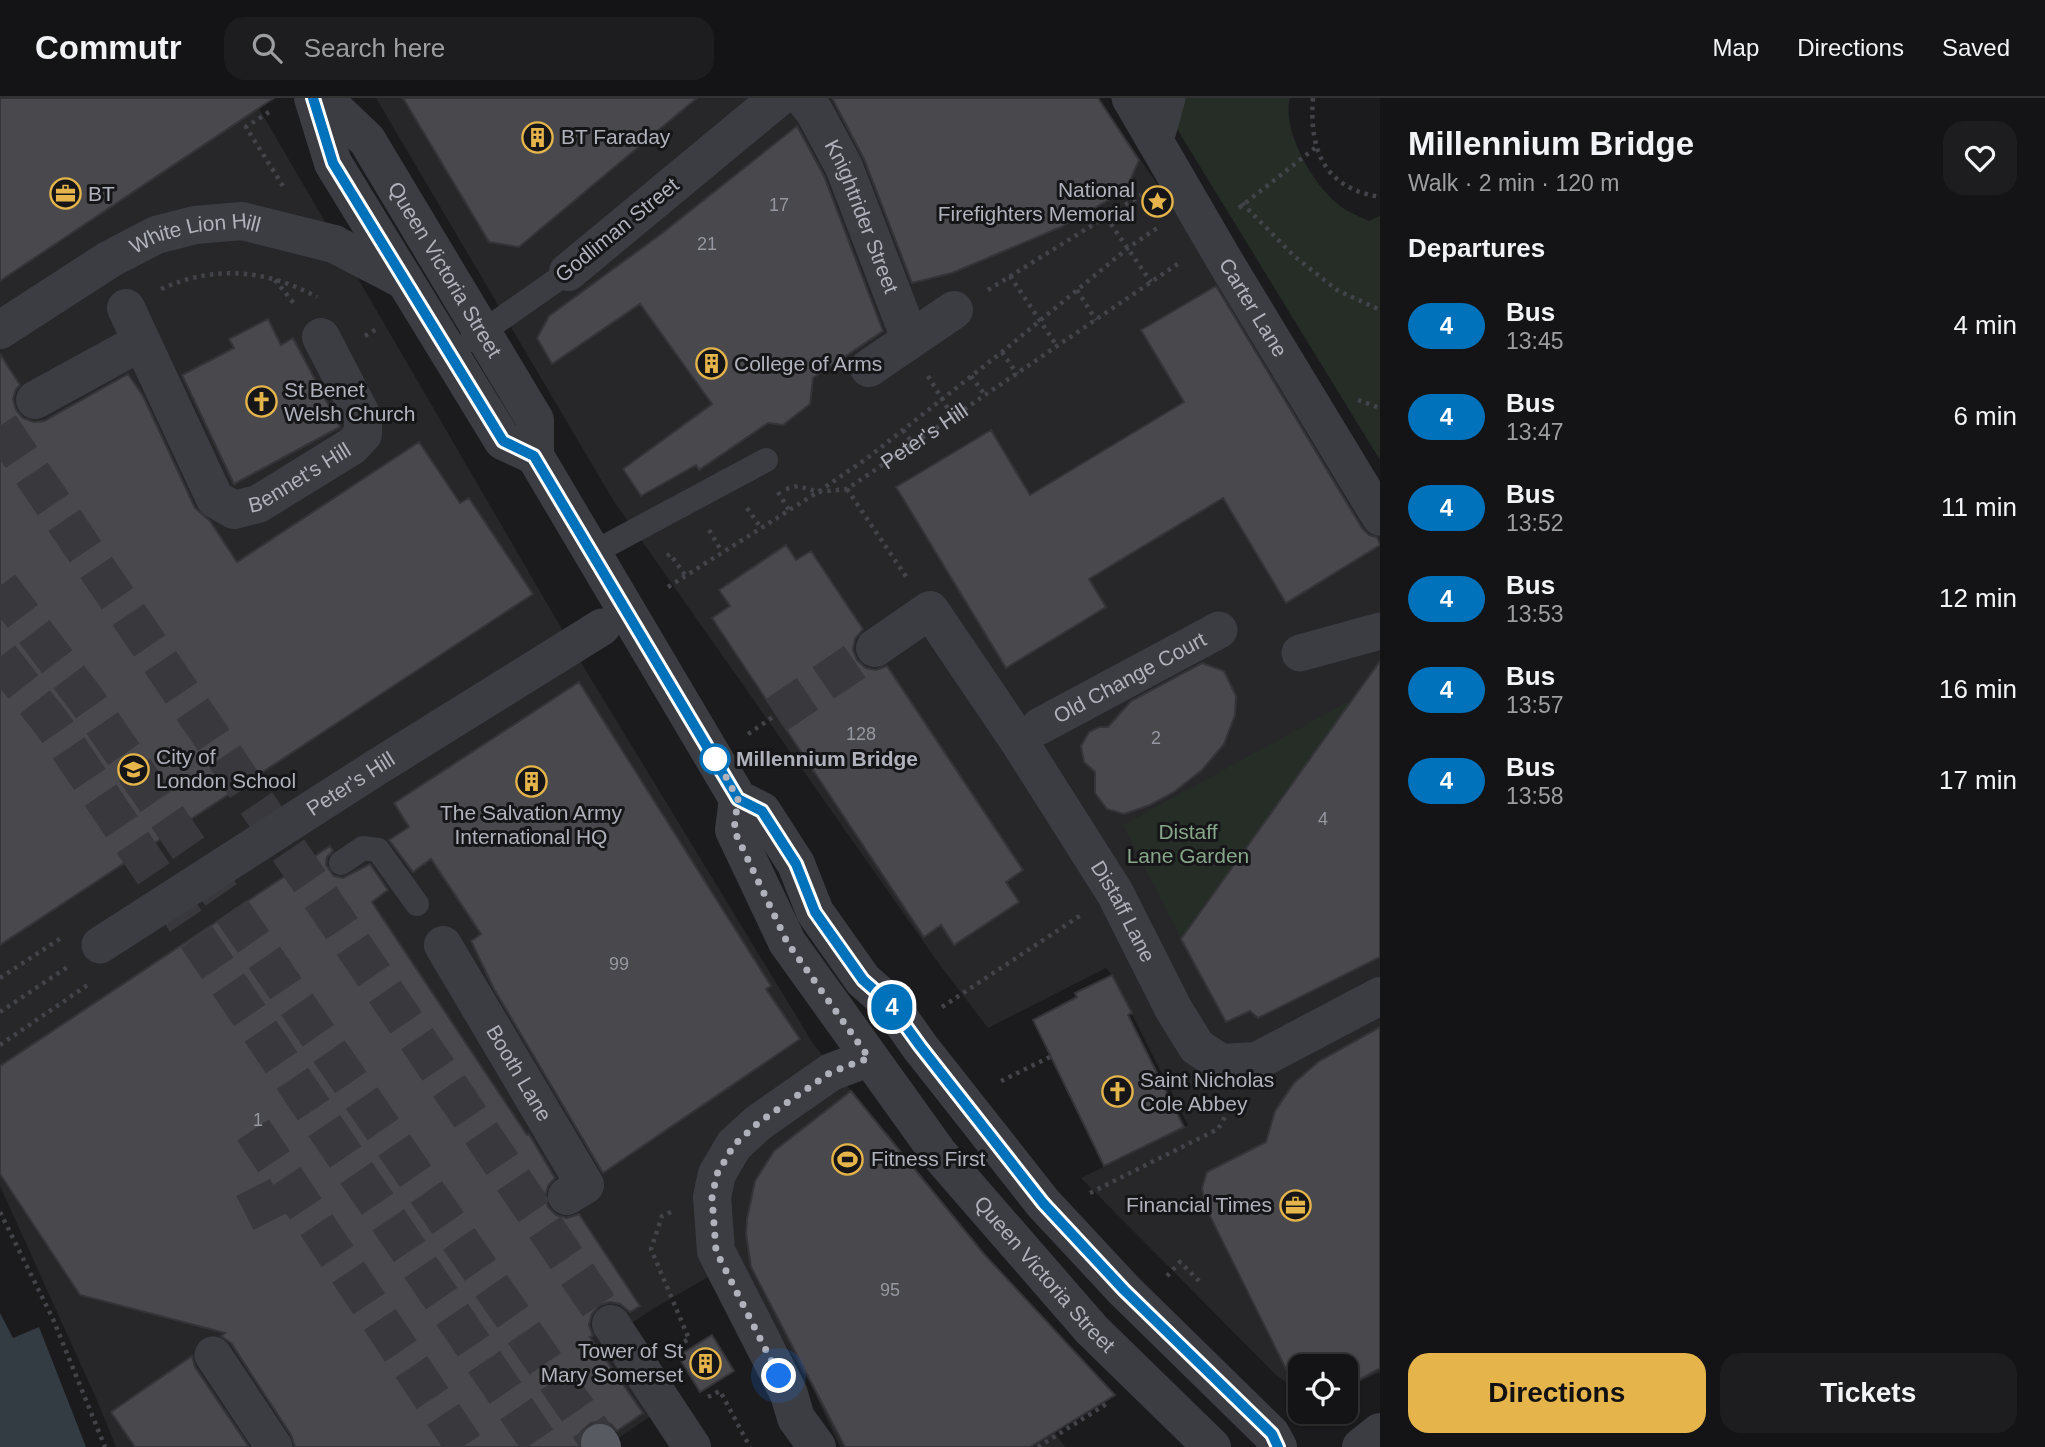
<!DOCTYPE html>
<html lang="en">
<head>
<meta charset="utf-8">
<style>
	body { margin:0; font-family:Arial,sans-serif; background:#1d1d1f; color:#f1f3f6; height:100vh; display:flex; flex-direction:column; font-size:26px; white-space:nowrap }
	* { box-sizing:border-box; margin:0 }
	p { font-size:23px; color:#9d9ea1 }
	.icon { flex:none; width:38px; height:38px; fill:none; stroke:currentColor; stroke-width:2; stroke-linecap:round; stroke-linejoin:round }
	.map { position:relative; flex:1; overflow:hidden }
	.panel { display:flex; flex-direction:column; background:#141416; width:665px }
	.panel>* { flex:none }
	.badge { padding:0 14px; border-radius:23px; font-size:24px; line-height:46px }
	.buttons { position:absolute; left:1288px; top:1256px; display:grid; gap:14px }
	.buttons a { display:grid; place-items:center; width:70px; height:70px; border-radius:14px; background:#141416; box-shadow:0 2px 5px #0004,0 0 0 2px #333335; font-size:35px }
	.you { position:absolute; width:35px; height:35px; margin:-18px; border:5px solid #fff; border-radius:50%; background:#1a73e8; box-shadow:0 0 0 10px #1a73e833 }
	.map>.badge { position:absolute; translate:-50% -50%; box-shadow:0 0 0 4px #fff }
	h2 { padding:0 28px; font-size:26px; line-height:63px }
	.round { display:grid; place-items:center; flex:none; width:74px; height:74px; border-radius:21px; background:#1d1d1f }
	.headline { display:flex; align-items:center; justify-content:space-between; height:119px; padding:0 28px }
	h1 { font-size:33px; font-weight:600; line-height:52px }
	.cta { display:flex; gap:14px; margin-top:auto; padding:14px 28px }
	.cta a { flex:1; height:80px; border-radius:21px; background:#e5b44a; color:#111; font-size:28px; font-weight:600; line-height:80px; text-align:center }
	.cta a+a { background:#1d1d1f; color:#f1f3f6 }
	ul { padding:0; list-style:none }
	li { display:flex; align-items:center; gap:21px; height:91px; padding:0 28px }
	li div { flex:1 }
	li b { display:block; font-size:26px }
	li em { font-style:normal }
	li .badge { min-width:77px; font-weight:700; text-align:center }
	header { display:flex; align-items:center; gap:42px; box-sizing:border-box; height:98px; padding:0 35px; background:#141416; border-bottom:2px solid #333335 }
	header strong { font-size:33px }
	nav { display:flex; gap:38px; margin-inline-start:auto; font-size:24px }
	.search { width:490px; height:63px; background:#1d1d1f; display:flex; align-items:center; gap:18px; box-sizing:border-box; padding:0 24px; border-radius:21px; color:#9d9ea1; font-size:26px }
	main { display:flex; flex:1; min-height:0 }
	.map>svg:first-child { display:block }
	.built { fill:#27272a }
	.green { fill:#252d26 }
	.water { fill:#333c42 }
	.building { fill:#48484d; stroke:#353539; stroke-width:2 }
	.lines { fill:none; stroke-linecap:round; stroke-linejoin:round }
	.minor-tunnel { stroke:#39393d; stroke-width:38; stroke-dasharray:38 19; stroke-linecap:butt }
	.primary-tunnel { stroke:#39393d; stroke-width:38; stroke-dasharray:38 19; stroke-linecap:butt }
	.path { stroke:#424449; stroke-width:4.5; stroke-dasharray:3.5 5; stroke-linecap:butt }
	.service { stroke:#3c3d42; stroke-width:24 }
	.pedestrian { stroke:#3c3d42; stroke-width:37 }
	.minor { stroke:#3c3d42; stroke-width:38 }
	.tertiary { stroke:#3c3d42; stroke-width:38 }
	.primary { stroke:#585a61; stroke-width:38 }
	.tertiary-bridge { stroke:#3c3d42; stroke-width:38 }
	.line-casing { stroke:#fff; stroke-width:16 }
	.line { stroke:#0072bc; stroke-width:10 }
	.walk { stroke:#afb2bb; stroke-width:7; stroke-dasharray:0 12.6 }
	.stop-dot { fill:#fff; stroke:#0072bc; stroke-width:3.5 }
	.labels { text-anchor:middle; stroke-width:6; stroke-linejoin:round; paint-order:stroke }
	.number-label { font-size:18px; fill:#9598a0 }
	.poi-label { font-size:21px; fill:#afb2bb; stroke:#161618; text-anchor:start }
	.street-label { font-size:21px; fill:#afb2bb; stroke:#161618 }
	.stop-label { font-size:21px; font-weight:bold; fill:#afb2bb; stroke:#161618; text-anchor:start }
	.park-label { font-size:21px; fill:#87a58a; stroke:#161618 }
</style>
</head>
<body>
<header>
<strong>Commutr</strong>
<div class="search"><svg class="icon" aria-label="search" viewBox="0 0 24 24"><circle cx="10" cy="10" r="6"/><path d="M15 15l6 6"/></svg>Search here</div>
<nav><a>Map</a><a>Directions</a><a>Saved</a></nav>
</header>
<main>
<div class="map">
<svg width="1380" height="1349" viewBox="0 0 1380 1349">
	<rect width="100%" height="100%" fill="#1b1b1d"/>
	<path class="built" d="M 0,0 L 253,0 L 588,576 L 814,947 L 984,1156 L 1115,1297 L 1053,1332 L 1065,1349 L 840,1349 L 810,1285 L 734,1164 L 653,1211 L 612,1238 L 662,1310 L 606,1349 L 116,1349 L 96,1300 L 0,1088 Z
		M 376,0 L 1098,0 L 1229,190 L 1380,438 L 1380,1274 L 1346,1290 L 1346,1269 L 1300,1269 L 1300,1295 L 1275,1276 L 1081,1080 L 1188,1027 L 1112,877 L 1106,870 L 988,930 L 937,863 L 613,402 Z"/>
	<path class="green" d="M 1158,0 L 1290,0 C 1281,32 1314,88 1339,107 C 1347,114 1359,118 1369,123 L 1380,118 L 1380,362 Z
		M 1353,601 L 1181,841 L 1123,727 Z"/>
	<path class="water" d="M 0,1215 L 13,1240 L 39,1229 L 86,1349 L 0,1349 Z"/>
	<path class="building" d="M 0,0 L 274,0 L 0,183 Z
		M 403,0 L 697,0 L 519,149 L 489,144 Z
		M 832,0 L 1098,0 L 1139,62 L 1126,92 L 1061,129 L 952,175 L 912,185 L 864,61 Z
		M 797,28 L 824,78 L 883,233 L 813,280 L 810,306 L 783,327 L 768,325 L 699,372 L 696,367 L 641,398 L 623,371 L 712,306 L 640,206 L 552,266 L 537,240 L 549,218 L 661,136 Z
		M 1216,188 L 1362,430 L 1369,437 L 1377,439 L 1380,447 L 1286,505 L 1223,400 L 1089,481 L 1106,509 L 1006,570 L 896,389 L 991,332 L 1030,397 L 1184,304 L 1141,232 Z
		M 268,221 L 281,247 L 293,240 L 340,329 L 234,386 L 182,277 L 234,250 L 229,241 Z
		M 0,256 L 20,287 L 16,291 L 13,301 L 16,312 L 23,320 L 34,324 L 44,323 L 128,276 L 143,298 L 195,410 L 210,423 L 237,464 L 419,344 L 460,405 L 469,400 L 533,496 L 0,847 Z
		M 786,447 L 796,462 L 811,453 L 863,531 L 855,541 L 853,552 L 857,562 L 866,570 L 876,572 L 887,568 L 1023,772 L 1006,784 L 1019,804 L 954,847 L 941,827 L 924,839 L 712,520 L 730,508 L 719,492 Z
		M 1380,563 L 1380,859 L 1258,920 L 1250,913 L 1226,924 L 1181,841 Z
		M 1202,565 L 1224,573 L 1236,598 L 1235,617 L 1224,646 L 1202,672 L 1174,694 L 1150,707 L 1124,716 L 1107,711 L 1095,695 L 1095,674 L 1084,664 L 1081,648 L 1089,634 L 1099,629 L 1108,629 L 1131,603 Z
		M 579,584 L 771,888 L 766,891 L 800,941 L 603,1075 L 494,891 L 471,843 L 481,836 L 431,761 L 413,774 L 389,742 L 409,729 L 394,705 Z
		M 330,748 L 333,753 L 327,759 L 326,767 L 334,778 L 343,780 L 370,766 L 388,792 L 372,804 L 527,1037 L 529,1036 L 555,1080 L 548,1088 L 545,1099 L 548,1109 L 556,1117 L 567,1120 L 579,1116 L 640,1208 L 630,1214 L 620,1206 L 610,1204 L 600,1207 L 592,1216 L 589,1227 L 593,1238 L 590,1239 L 643,1315 L 617,1333 L 611,1326 L 602,1323 L 591,1325 L 581,1334 L 579,1349 L 295,1349 L 291,1337 L 231,1245 L 221,1238 L 225,1235 L 80,1197 L 0,1076 L 0,968 Z
		M 1112,877 L 1132,915 L 1128,917 L 1184,1029 L 1104,1068 L 1033,922 L 1077,899 L 1075,895 Z
		M 1380,929 L 1380,1270 L 1346,1289 L 1346,1269 L 1300,1269 L 1300,1289 L 1289,1277 L 1205,1108 L 1202,1090 L 1207,1074 L 1266,1044 L 1275,1013 L 1294,985 L 1318,964 Z
		M 851,993 L 984,1156 L 1115,1297 L 1030,1349 L 845,1349 L 751,1169 L 746,1136 L 747,1121 L 755,1083 L 774,1053 Z
		M 712,1237 L 734,1273 L 700,1294 L 678,1258 Z
		M 192,1258 L 195,1269 L 249,1349 L 135,1349 L 111,1314 Z"/>
	<g class="lines">
		<path class="minor-tunnel" d="M 0,328 L 611,1226
			M 776,617 L 875,550
			M 253,1032 L 465,1349
			M 245,1115 L 292,1091"/>
		<path class="primary-tunnel" d="M 0,488 L 87,603 L 600,1345
			M 0,559 L 53,627 L 542,1349"/>
		<g class="path">
			<path d="M 1313,0 C 1309,52 1324,90 1380,99"/>
			<path d="M 269,14 L 246,29 L 283,88"/>
			<path d="M 1242,105 L 1294,158 L 1337,192 L 1380,212"/>
			<path d="M 1239,110 L 1315,50"/>
			<path d="M 1106,119 L 1151,184"/>
			<path d="M 1010,178 L 1057,248"/>
			<path d="M 275,182 L 296,208"/>
			<path d="M 161,191 C 214,167 265,171 317,199"/>
			<path d="M 988,192 L 1141,97"/>
			<path d="M 1077,192 L 1096,222"/>
			<path d="M 365,238 L 378,230"/>
			<path d="M 1002,254 L 1017,276"/>
			<path d="M 928,278 L 953,319"/>
			<path d="M 971,278 L 985,297"/>
			<path d="M 1358,302 L 1380,310"/>
			<path d="M 903,332 L 913,346"/>
			<path id="s1" d="M 786,391 L 798,388 L 818,394 L 847,391 L 1179,165"/>
			<path d="M 847,391 L 907,480"/>
			<path d="M 778,394 L 789,412"/>
			<path d="M 747,410 L 761,430"/>
			<path d="M 709,432 L 722,454"/>
			<path d="M 667,458 L 670,456 L 685,477"/>
			<path d="M 668,489 L 818,394 L 866,361 L 1002,254 L 1128,150 L 1160,128"/>
			<path d="M 748,636 L 776,617"/>
			<path d="M 0,880 L 61,840"/>
			<path d="M 942,909 L 1081,817"/>
			<path d="M 0,914 L 69,868"/>
			<path d="M 0,947 L 89,886"/>
			<path d="M 1001,983 L 1050,959"/>
			<path d="M 1090,1095 L 1218,1031 L 1233,1005"/>
			<path d="M 0,1114 L 53,1221 L 105,1349"/>
			<path d="M 671,1114 L 662,1118 L 651,1151 L 689,1241 L 675,1249"/>
			<path d="M 1167,1178 L 1180,1164 L 1199,1183"/>
			<path d="M 708,1299 L 720,1293 L 750,1349"/>
			<path d="M 1038,1349 L 1108,1305"/>
		</g>
		<path class="service" d="M 471,242 L 568,174
			M 591,456 L 766,362
			M 341,765 L 363,750 L 378,752 L 417,806"/>
		<g class="pedestrian">
			<path id="s2" d="M 1130,0 L 1226,165 L 1380,419"/>
			<path d="M 1155,43 L 1167,0"/>
			<path d="M 1300,555 L 1380,533"/>
			<path id="s3" d="M 1040,628 L 1219,532"/>
			<path id="s4" d="M 100,847 L 377,669 L 602,529"/>
			<path d="M 213,1257 L 274,1349"/>
		</g>
		<g class="minor">
			<path id="s5" d="M 803,0 L 814,13 L 844,69 L 910,241"/>
			<path d="M 568,174 L 778,0"/>
			<path id="s6" d="M 126,210 L 215,401 L 234,412 L 258,406 L 352,348 L 363,336 L 363,320 L 321,239"/>
			<path d="M 869,270 L 954,212"/>
			<path d="M 35,302 L 141,244"/>
			<path id="s7" d="M 875,550 L 930,512 L 1018,642 L 1115,795 L 1174,912 L 1197,949 L 1221,965 L 1257,963 L 1380,898"/>
			<path id="s8" d="M 443,847 L 585,1087 L 567,1098"/>
			<path d="M 611,1226 L 692,1349"/>
			<path d="M 817,1349 L 796,1320 L 789,1296 L 716,1153 L 712,1099 L 717,1076 L 734,1047 L 758,1025 L 831,974 L 869,960"/>
		</g>
		<g class="tertiary">
			<path d="M 313,0 L 333,65 L 503,343 L 535,358"/>
			<path id="s9" d="M 323,0 L 367,42 L 535,322 L 535,358 L 738,701 L 762,713 L 796,766 L 815,814 L 863,882 L 889,905 L 920,949 L 1043,1105 L 1124,1192 L 1271,1336 L 1278,1349"/>
			<path d="M 334,146 L 405,183"/>
			<path id="s10" d="M 738,701 L 734,732 L 787,844 L 939,1056 L 1092,1232 L 1212,1349"/>
			<path d="M 1361,1349 L 1380,1334"/>
		</g>
		<path class="primary" d="M 600,1345 L 602,1349"/>
		<path class="tertiary-bridge" id="s11" d="M 0,232 L 110,161 L 156,137 L 195,127 L 242,123 L 334,146"/>
	</g>
	<g class="lines">
		<defs>
			<path id="line" d="M 313,0 L 333,65 L 503,343 L 534,358 L 738,701 L 762,713 L 796,766 L 815,814 L 863,882 L 889,905 L 920,948 L 1043,1105 L 1124,1192 L 1272,1336 L 1278,1349"/>
		</defs>
		<use href="#line" class="line-casing"/>
		<use href="#line" class="line"/>
		<path class="walk" d="M 715,661 L 715,659 L 738,701 L 734,732 L 787,844 L 869,960 L 831,974 L 758,1025 L 734,1047 L 717,1076 L 712,1099 L 716,1153 L 779,1278"/>
	</g>
	<defs>
		<symbol id="building-ring" viewBox="-11 -11 22 22"><circle r="9.5" fill="#161618" stroke="#e5b44a" stroke-width="1.5"/><path d="M-4-6H4V6H1V3H-1V6H-4ZM-2.5-4.3h1.7v1.8h-1.7ZM.8-4.3h1.7v1.8H.8ZM-2.5-1h1.7V.8h-1.7ZM.8-1h1.7V.8H.8Z" fill="#e5b44a"/></symbol>
		<symbol id="office-ring" viewBox="-11 -11 22 22"><circle r="9.5" fill="#161618" stroke="#e5b44a" stroke-width="1.5"/><path d="M-6-3h4V-5.5h4V-3h4V5H-6ZM-1-4.5V-3h2v-1.5ZM-6 0V1H6V0Z" fill="#e5b44a"/></symbol>
		<symbol id="sight-ring" viewBox="-11 -11 22 22"><circle r="9.5" fill="#161618" stroke="#e5b44a" stroke-width="1.5"/><path d="M0-6L1.8-2.2L6-1.7L2.9 1.2L3.7 5.4L0 3.3L-3.7 5.4L-2.9 1.2L-6-1.7L-1.8-2.2Z" fill="#e5b44a"/></symbol>
		<symbol id="church-ring" viewBox="-11 -11 22 22"><circle r="9.5" fill="#161618" stroke="#e5b44a" stroke-width="1.5"/><path d="M-1.2-6h2.4v3.5h3.3v2.4h-3.3V6h-2.4V-.1h-3.3v-2.4h3.3Z" fill="#e5b44a"/></symbol>
		<symbol id="school-ring" viewBox="-11 -11 22 22"><circle r="9.5" fill="#161618" stroke="#e5b44a" stroke-width="1.5"/><path d="M0-5L7-2L0 1L-7-2ZM-4 1L0 2.5L4 1V4Q0 6-4 4Z" fill="#e5b44a"/></symbol>
		<symbol id="stadium-ring" viewBox="-11 -11 22 22"><circle r="9.5" fill="#161618" stroke="#e5b44a" stroke-width="1.5"/><path d="M0-5a6.5 5 0 1 0 0 10a6.5 5 0 1 0 0-10ZM-3.5-1.8h7v3.6h-7Z" fill="#e5b44a"/></symbol>
	</defs>
	<g fill-rule="evenodd">
		<use href="#building-ring" x="520" y="22" width="35" height="35"/>
		<use href="#office-ring" x="48" y="78" width="35" height="35"/>
		<use href="#sight-ring" x="1140" y="86" width="35" height="35"/>
		<use href="#building-ring" x="694" y="248" width="35" height="35"/>
		<use href="#church-ring" x="244" y="286" width="35" height="35"/>
		<use href="#school-ring" x="116" y="654" width="35" height="35"/>
		<use href="#building-ring" x="514" y="666" width="35" height="35"/>
		<use href="#church-ring" x="1100" y="976" width="35" height="35"/>
		<use href="#stadium-ring" x="830" y="1044" width="35" height="35"/>
		<use href="#office-ring" x="1278" y="1090" width="35" height="35"/>
		<use href="#building-ring" x="688" y="1248" width="35" height="35"/>
	</g>
	<circle class="stop-dot" cx="715" cy="661" r="14"/>
	<g class="labels">
		<g class="number-label">
			<text x="779" y="113">17</text>
			<text x="707" y="152">21</text>
			<text x="861" y="642">128</text>
			<text x="1156" y="646">2</text>
			<text x="1323" y="727">4</text>
			<text x="619" y="872">99</text>
			<text x="258" y="1028">1</text>
			<text x="890" y="1198">95</text>
		</g>
		<g class="poi-label">
			<text x="561" y="46">BT Faraday</text>
			<text x="1135" y="99" text-anchor="end">National<tspan x="1135" dy="24">Firefighters Memorial</tspan></text>
			<text x="88" y="103">BT</text>
			<text x="734" y="273">College of Arms</text>
			<text x="284" y="299">St Benet<tspan x="284" dy="24">Welsh Church</tspan></text>
			<text x="156" y="666">City of<tspan x="156" dy="24">London School</tspan></text>
			<text x="531" y="722" text-anchor="middle">The Salvation Army<tspan x="531" dy="24">International HQ</tspan></text>
			<text x="1140" y="989">Saint Nicholas<tspan x="1140" dy="24">Cole Abbey</tspan></text>
			<text x="871" y="1068">Fitness First</text>
			<text x="1272" y="1114" text-anchor="end">Financial Times</text>
			<text x="683" y="1260" text-anchor="end">Tower of St<tspan x="683" dy="24">Mary Somerset</tspan></text>
		</g>
		<g class="street-label">
			<text dy="7" stroke="none"><textPath href="#s5" startOffset="133">Knightrider Street</textPath></text>
			<text transform="translate(617 132) rotate(-39)" y="7">Godliman Street</text>
			<text dy="7" stroke="none"><textPath href="#s11" startOffset="222">White Lion Hill</textPath></text>
			<text dy="7" stroke="none"><textPath href="#s9" startOffset="212">Queen Victoria Street</textPath></text>
			<text dy="7" stroke="none"><textPath href="#s2" startOffset="243">Carter Lane</textPath></text>
			<text dy="7" stroke="none"><textPath href="#s1" startOffset="156">Peter's Hill</textPath></text>
			<text dy="7" stroke="none"><textPath href="#s6" startOffset="306">Bennet's Hill</textPath></text>
			<text dy="7" stroke="none"><textPath href="#s3" startOffset="102">Old Change Court</textPath></text>
			<text dy="7" stroke="none"><textPath href="#s4" startOffset="298">Peter's Hill</textPath></text>
			<text dy="7" stroke="none"><textPath href="#s7" startOffset="425">Distaff Lane</textPath></text>
			<text dy="7" stroke="none"><textPath href="#s8" startOffset="149">Booth Lane</textPath></text>
			<text dy="7" stroke="none"><textPath href="#s10" startOffset="576">Queen Victoria Street</textPath></text>
		</g>
		<g class="stop-label">
			<text x="736" y="668">Millennium Bridge</text>
		</g>
		<g class="park-label">
			<text x="1188" y="741">Distaff<tspan x="1188" dy="24">Lane Garden</tspan></text>
		</g>
	</g>
</svg>
<div class="buttons">
<a><svg class="icon" aria-label="locate" viewBox="0 0 24 24"><circle cx="12" cy="12" r="6"/><path d="M12 2v4M12 18v4M2 12h4M18 12h4"/></svg></a>
</div>
<div class="you" style="left:779px;top:1278px"></div>
<b class="badge" style="left:892px;top:909px;background:#0072bc;color:#fff">4</b>
</div>
<section class="panel">
<div class="headline"><div><h1>Millennium Bridge</h1><p>Walk · 2 min · 120 m</p></div><a class="round"><svg class="icon" aria-label="heart" viewBox="0 0 24 24"><path d="M12 20l-8-8c-3-5 5-10 8-4 3-6 11-1 8 4z"/></svg></a></div>
<h2>Departures</h2>
<ul>
<li><span class="badge" style="background:#0072bc;color:#fff">4</span><div><b>Bus</b><p>13:45</p></div><em>4 min</em></li>
<li><span class="badge" style="background:#0072bc;color:#fff">4</span><div><b>Bus</b><p>13:47</p></div><em>6 min</em></li>
<li><span class="badge" style="background:#0072bc;color:#fff">4</span><div><b>Bus</b><p>13:52</p></div><em>11 min</em></li>
<li><span class="badge" style="background:#0072bc;color:#fff">4</span><div><b>Bus</b><p>13:53</p></div><em>12 min</em></li>
<li><span class="badge" style="background:#0072bc;color:#fff">4</span><div><b>Bus</b><p>13:57</p></div><em>16 min</em></li>
<li><span class="badge" style="background:#0072bc;color:#fff">4</span><div><b>Bus</b><p>13:58</p></div><em>17 min</em></li>
</ul>
<div class="cta"><a>Directions</a><a>Tickets</a></div>
</section>
</main>
</body>
</html>
